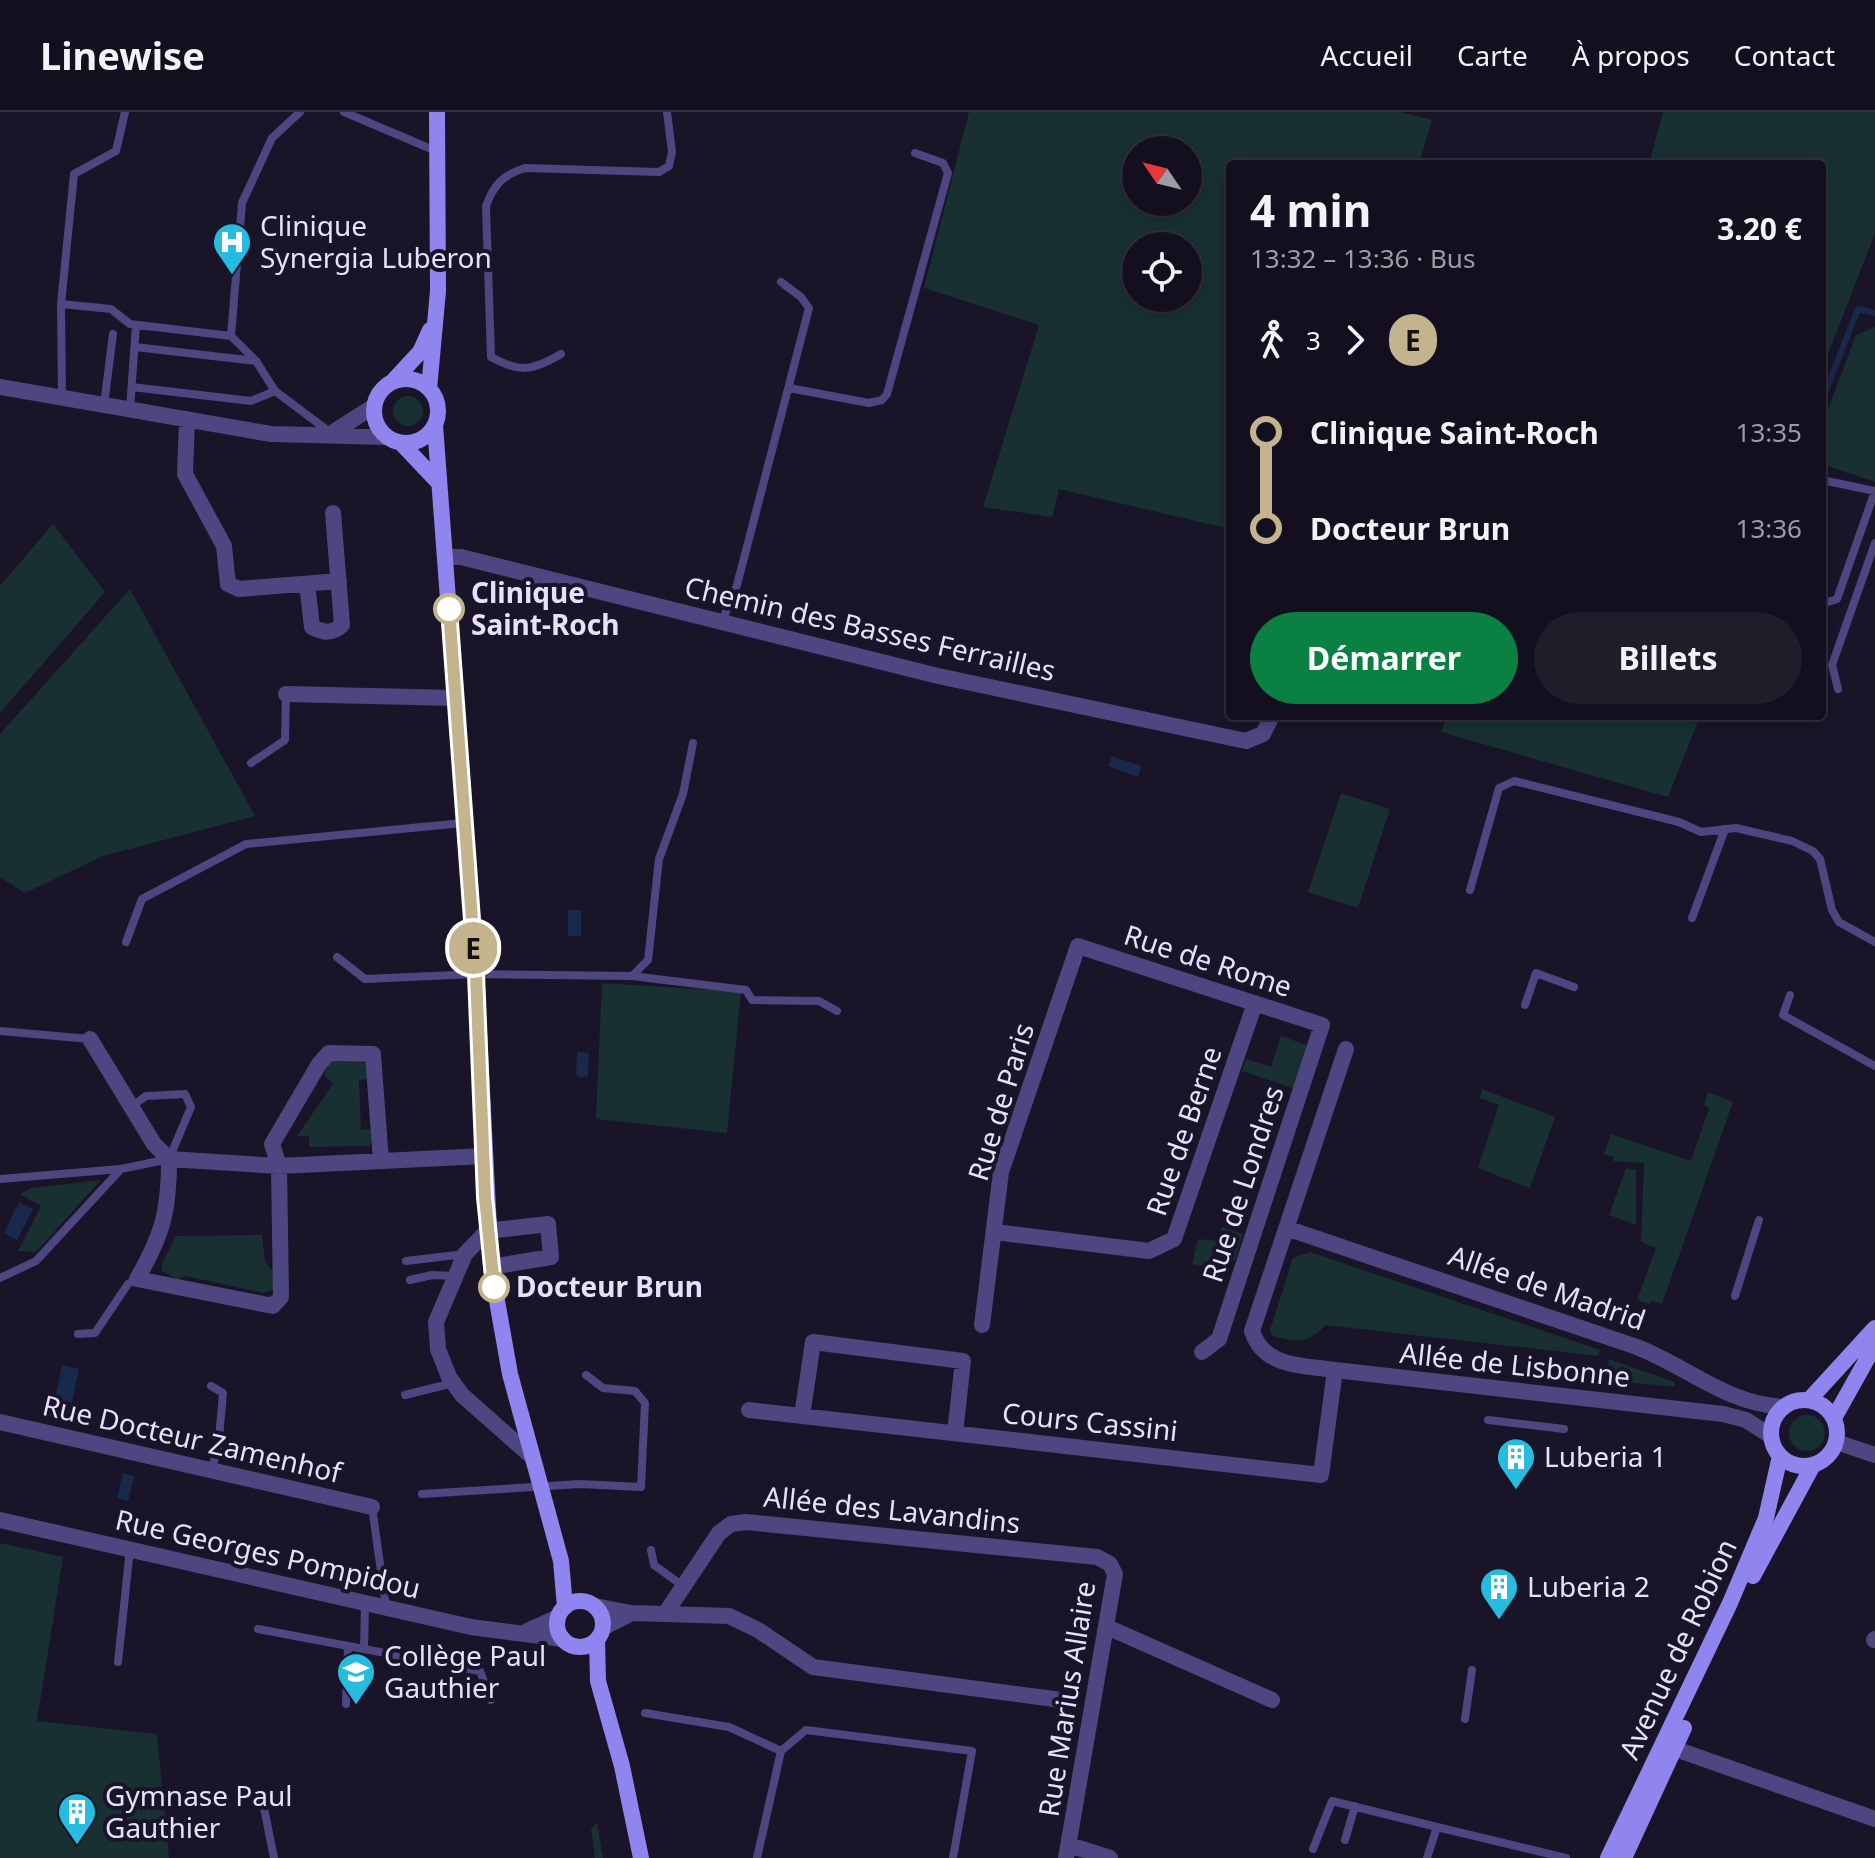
<!DOCTYPE html>
<html lang="fr">
<head>
<meta charset="utf-8">
<style>
	body { margin:0; font-family:"Noto Sans",sans-serif; background:#201d2b; color:#f1f3f6; height:100vh; display:flex; flex-direction:column; font-size:30px; white-space:nowrap }
	* { box-sizing:border-box; margin:0 }
	p { font-size:26px; color:#9d9ca4 }
	.icon { flex:none; width:44px; height:44px; fill:none; stroke:currentColor; stroke-width:2; stroke-linecap:round; stroke-linejoin:round }
	.map { position:relative; flex:1; overflow:hidden }
	.panel { position:absolute; left:1226px; top:48px; width:600px; height:560px; display:flex; flex-direction:column; background:#130f1e; border-radius:8px; box-shadow:0 4px 12px #0003,0 0 0 2px #322f3c }
	.panel>* { flex:none }
	.badge { padding:0 16px; border-radius:26px; font-size:28px; line-height:52px }
	.needle { width:52px; rotate:305deg }
	.tools { position:absolute; left:1122px; top:24px; display:grid; gap:16px }
	.tools a { display:grid; place-items:center; width:80px; height:80px; border-radius:50%; background:#130f1e; box-shadow:0 4px 12px #0003,0 0 0 2px #322f3c; font-size:40px }
	.map>.badge { position:absolute; translate:-50% -50%; box-shadow:0 0 0 4px #fff }
	.legs { display:flex; align-items:center; gap:12px; height:88px; padding:0 24px; font-size:26px }
	.legs p { margin-inline-start:auto }
	.head { display:flex; align-items:center; justify-content:space-between; height:136px; padding:0 24px }
	h1 { font-size:44px; font-weight:700; line-height:60px }
	.primary-button { display:flex; gap:16px; margin-top:auto; padding:16px 24px }
	.primary-button a { flex:1; height:92px; border-radius:48px; background:#0b8043; color:#fff; font-size:32px; font-weight:700; line-height:92px; text-align:center }
	.primary-button a+a { background:#201d2b; color:#f1f3f6 }
	ul { padding:0 24px; list-style:none }
	li { display:flex; align-items:center; gap:28px; height:96px; font-size:30px }
	li i { display:grid; place-items:center; width:12px; height:100%; margin:0 10px; background:currentColor }
	li i::after { content:''; width:20px; height:20px; margin:-10px; border:6px solid; border-radius:50%; background:#130f1e }
	li p { margin-inline-start:auto }
	li:first-child i { background:linear-gradient(#0000 50%,currentColor 0) }
	li:last-child i { background:linear-gradient(currentColor 50%,#0000 0) }
	header { display:flex; align-items:center; gap:48px; box-sizing:border-box; height:112px; padding:0 40px; background:#130f1e; border-bottom:2px solid #322f3c }
	header strong { font-size:38px }
	nav { display:flex; gap:44px; margin-inline-start:auto; font-size:28px }
	.map>svg:first-child { display:block }
	.green { fill:#183031; fill-rule:evenodd }
	.water { fill:#19294c }
	.lines { fill:none; stroke-linecap:round; stroke-linejoin:round }
	.stream { stroke:#19294c; stroke-width:6 }
	.lane { stroke:#4e4680; stroke-width:8 }
	.street { stroke:#4e4680; stroke-width:16 }
	.secondary { stroke:#9084ee; stroke-width:16 }
	.line-1-casing { stroke:#fff; stroke-width:18 }
	.line-1 { stroke:#c3b48e; stroke-width:12 }
	.stop-1-dot { fill:#fff; stroke:#c3b48e; stroke-width:4 }
	.labels { text-anchor:middle; stroke-width:8; stroke-linejoin:round; paint-order:stroke }
	.poi-label { font-size:28px; fill:#e5e0fb; stroke:#191428; text-anchor:start }
	.stop-label { font-size:28px; font-weight:bold; fill:#e5e0fb; stroke:#191428; text-anchor:start }
	.street-label { font-size:28px; fill:#e5e0fb; stroke:#191428 }
</style>
</head>
<body>
<header>
<strong>Linewise</strong>
<nav><a>Accueil</a><a>Carte</a><a>À propos</a><a>Contact</a></nav>
</header>
<div class="map">
<svg width="1875" height="1746" viewBox="0 0 1875 1746">
	<rect width="100%" height="100%" fill="#191428"/>
	<path class="green" d="M 969,0 L 1400,0 L 1432,8 L 1419,52 L 1230,52 L 1230,417 L 1059,377 L 1052,405 L 983,395 L 1039,213 L 924,176 ZM 1136,38 L 1188,38 L 1188,90 L 1136,90 ZM 1136,134 L 1188,134 L 1188,186 L 1136,186 Z
		M 1663,0 L 1875,0 L 1875,121 L 1822,258 L 1822,52 L 1649,52 Z
		M 1875,215 L 1875,370 L 1822,352 L 1822,313 L 1856,223 Z
		M393 299a15 15 0 1 1 30 0a15 15 0 1 1-30 0Z
		M 53,412 L 105,480 L 0,601 L 0,474 Z
		M 130,477 L 255,704 L 103,744 L 25,781 L 0,765 L 0,622 Z
		M 1447,604 L 1700,604 L 1668,685 L 1441,620 Z
		M 1341,681 L 1390,697 L 1358,796 L 1308,780 Z
		M 602,871 L 741,880 L 727,1021 L 596,1007 Z
		M 1281,924 L 1310,934 L 1295,977 L 1242,959 L 1246,947 L 1271,955 Z
		M 333,949 L 366,951 L 368,966 L 359,969 L 361,1018 L 371,1017 L 374,1028 L 369,1034 L 309,1035 L 309,1024 L 297,1024 L 333,972 L 325,964 L 325,958 Z
		M 1482,977 L 1555,1005 L 1530,1076 L 1478,1056 L 1499,993 L 1480,986 Z
		M 1708,980 L 1733,990 L 1662,1192 L 1652,1189 L 1650,1192 L 1637,1188 L 1656,1136 L 1641,1130 L 1644,1051 L 1613,1049 L 1614,1045 L 1604,1042 L 1611,1022 L 1691,1049 L 1709,996 L 1704,993 Z
		M 1626,1056 L 1636,1058 L 1636,1113 L 1609,1103 Z
		M 101,1068 L 36,1140 L 18,1139 L 41,1094 L 20,1082 L 31,1076 Z
		M 1222,1115 L 1243,1122 L 1235,1149 L 1223,1147 L 1220,1156 L 1192,1152 L 1198,1127 L 1217,1129 Z
		M 262,1123 L 265,1150 L 278,1165 L 275,1177 L 264,1181 L 186,1164 L 177,1167 L 162,1159 L 162,1151 L 176,1124 Z
		M 1310,1140 L 1600,1238 L 1598,1244 L 1325,1213 C 1310,1232 1294,1231 1272,1223 L 1270,1218 L 1293,1146 Z
		M 1609,1247 L 1675,1270 L 1675,1275 L 1606,1268 Z
		M1789 1321a18 18 0 1 1 36 0a18 18 0 1 1-36 0Z
		M 0,1431 L 63,1445 L 37,1609 L 157,1622 L 169,1746 L 0,1746 Z
		M 597,1710 L 603,1746 L 595,1746 L 591,1717 Z"/>
	<path class="water" d="M 1112,644 L 1141,654 L 1138,665 L 1108,654 Z
		M 568,798 L 581,798 L 581,824 L 568,824 Z
		M 577,940 L 589,941 L 588,964 L 581,966 L 576,963 Z
		M 19,1090 L 33,1097 L 17,1128 L 4,1121 Z
		M 62,1253 L 79,1257 L 72,1291 L 55,1288 Z
		M 123,1361 L 134,1364 L 128,1389 L 117,1386 Z"/>
	<g class="lines">
		<path class="stream" d="M 1822,288 L 1858,197 L 1875,201"/>
		<path class="lane" d="M 125,0 L 116,39 L 74,62 L 61,192 L 111,197 L 130,212 L 231,224 L 256,249 L 275,279 L 331,321
			M 344,0 L 436,39
			M 61,192 L 62,285
			M 231,224 L 242,91 L 272,26 L 300,0
			M 135,235 L 256,249
			M 561,242 C 532,259 520,261 491,245 L 486,94 C 494,72 503,63 525,56 L 659,60 L 669,54 L 672,40 L 667,0
			M 132,275 L 251,289 L 275,279
			M 789,276 L 869,291 L 882,288 L 887,282 L 948,61 L 943,51 L 915,41
			M 104,293 L 113,222
			M 130,297 L 136,213
			M 1822,368 L 1875,379
			M 1822,492 L 1837,487 L 1875,379
			M 722,509 L 737,473 L 809,196 L 801,185 L 781,170
			M 1838,577 L 1832,553 L 1875,431
			M 251,651 L 285,628 L 286,582
			M 1470,778 L 1499,676 L 1514,669 L 1679,710 L 1701,720 L 1736,716 L 1792,729 L 1813,739 L 1820,747 L 1832,798 L 1839,810 L 1875,830
			M 1692,806 L 1725,717
			M 126,830 L 142,787 L 246,732 L 463,711
			M 337,845 L 365,867 L 476,862 L 632,864 L 648,848 L 659,747 L 683,682 L 693,631
			M 632,864 L 746,878 L 752,888 L 819,889 L 837,899
			M 1790,883 L 1783,903 L 1875,954
			M 1525,893 L 1536,861 L 1574,875
			M 0,919 L 90,927
			M 0,1067 L 121,1057 L 169,1047 L 191,995 L 185,982 L 146,984 L 131,995
			M 406,1149 L 465,1142
			M 0,1166 L 36,1149 L 121,1057
			M 410,1168 L 432,1163 L 455,1164
			M 1735,1184 L 1759,1108
			M 78,1222 L 95,1221 L 128,1172 L 137,1167
			M 211,1274 L 223,1281 L 218,1337 L 211,1358
			M 405,1283 L 453,1271
			M 1488,1308 L 1564,1317
			M 422,1382 L 580,1372 L 641,1375 L 645,1291 L 635,1279 L 603,1276 L 586,1263
			M 372,1395 L 386,1495
			M 651,1438 L 654,1453 L 683,1474
			M 365,1492 L 364,1537 L 480,1559 L 491,1588
			M 258,1517 L 364,1537
			M 118,1550 L 130,1437
			M 346,1592 L 348,1534
			M 645,1601 L 729,1615 L 781,1639 L 757,1746
			M 1465,1607 L 1472,1558
			M 781,1639 L 806,1618 L 972,1639 L 953,1746
			M 261,1681 L 274,1746
			M 1345,1728 L 1355,1694
			M 1313,1737 L 1332,1689 L 1437,1715
			M 1427,1746 L 1437,1715 L 1566,1746"/>
		<path class="street" d="M 0,275 L 271,322 L 387,325
			M 187,307 L 185,362 L 224,434 L 228,472 L 239,477 L 339,469
			M 332,321 L 374,294
			M 445,445 L 461,445 L 938,564 L 1246,629 L 1263,622 L 1272,604
			M 307,472 L 312,515 C 324,521 332,522 342,513 L 333,401
			M 286,582 L 454,586
			M 90,927 L 154,1032 L 169,1047 L 279,1054 L 484,1044
			M 1346,937 L 1252,1219 C 1264,1256 1302,1253 1335,1258 L 1723,1302 L 1746,1308 L 1771,1324
			M 169,1047 C 169,1099 163,1122 137,1167 L 273,1194 L 281,1185 L 279,1054 L 272,1032 L 319,952 L 329,941 L 373,942 L 381,1049
			M 1286,1116 L 1637,1235 C 1690,1256 1724,1291 1784,1295
			M 995,1120 L 1149,1139 L 1174,1127 L 1255,891
			M 491,1155 L 551,1145 L 548,1112 L 487,1119 L 465,1142 L 436,1210 L 438,1237 L 449,1265 L 462,1283 L 531,1344
			M 982,1213 L 1001,1060 L 1078,834 L 1322,913 L 1219,1227 L 1202,1240
			M 749,1298 L 1321,1363 L 1335,1258
			M 802,1304 L 813,1230 L 963,1249 L 955,1321
			M 0,1310 L 372,1395
			M 1836,1330 L 1875,1343
			M 0,1408 L 471,1515 L 563,1527
			M 595,1494 L 631,1501 L 665,1502 L 719,1421 L 731,1412 L 746,1410 L 1097,1445 L 1110,1452 L 1115,1462 L 1066,1746
			M 665,1502 L 729,1504 L 758,1518 L 813,1555 L 1069,1589
			M 1107,1515 L 1272,1588
			M 603,1516 L 630,1502
			M 527,1519 L 558,1505
			M 1874,1528 L 1875,1527
			M 1664,1633 L 1875,1707
			M 1069,1733 L 1110,1746"/>
		<path class="secondary" d="M374 299a32 32 0 1 1 64 0a32 32 0 1 1-64 0Z
			M 393,269 L 420,240 L 430,218
			M 429,277 L 438,179 L 437,0
			M 435,313 L 476,862 L 491,1155 L 510,1262 L 561,1449 L 565,1495
			M 401,331 L 437,369
			M 1809,1288 L 1875,1216
			M1771 1321a33 33 0 1 1 66 0a33 33 0 1 1-66 0Z
			M 1834,1306 L 1875,1233
			M 1753,1464 L 1813,1353
			M557 1512a23 23 0 1 1 46 0a23 23 0 1 1-46 0Z
			M 597,1527 L 598,1569 L 622,1654 L 641,1746
			M 1608,1746 L 1730,1491 L 1766,1406 L 1780,1344
			M 1624,1746 L 1684,1616"/>
	</g>
	<g class="lines">
		<defs>
			<path id="line-1" d="M 449,497 L 476,862 L 485,1085 L 494,1175"/>
		</defs>
		<use href="#line-1" class="line-1-casing"/>
		<use href="#line-1" class="line-1"/>
	</g>
	<defs>
		<symbol id="hospital-pin" viewBox="-11 -11 22 30"><path d="M0 17L-7.5 6A9.5 9.5 0 1 1 7.5 6Z" fill="#26bce0" stroke="#191428"/><path d="M-5-5h3v3.5h4V-5h3V5h-3V1.5h-4V5h-3Z" fill="#fff"/></symbol>
		<symbol id="building-pin" viewBox="-11 -11 22 30"><path d="M0 17L-7.5 6A9.5 9.5 0 1 1 7.5 6Z" fill="#26bce0" stroke="#191428"/><path d="M-4-6H4V6H1V3H-1V6H-4ZM-2.5-4.3h1.7v1.8h-1.7ZM.8-4.3h1.7v1.8H.8ZM-2.5-1h1.7V.8h-1.7ZM.8-1h1.7V.8H.8Z" fill="#fff"/></symbol>
		<symbol id="school-pin" viewBox="-11 -11 22 30"><path d="M0 17L-7.5 6A9.5 9.5 0 1 1 7.5 6Z" fill="#26bce0" stroke="#191428"/><path d="M0-5L7-2L0 1L-7-2ZM-4 1L0 2.5L4 1V4Q0 6-4 4Z" fill="#fff"/></symbol>
	</defs>
	<g fill-rule="evenodd">
		<use href="#hospital-pin" x="210" y="108" width="44" height="60"/>
		<use href="#building-pin" x="1494" y="1323" width="44" height="60"/>
		<use href="#building-pin" x="1477" y="1453" width="44" height="60"/>
		<use href="#school-pin" x="334" y="1538" width="44" height="60"/>
		<use href="#building-pin" x="55" y="1678" width="44" height="60"/>
	</g>
	<g class="stop-1-dot">
		<circle cx="449" cy="497" r="14"/>
		<circle cx="494" cy="1175" r="14"/>
	</g>
	<g class="labels">
		<g class="poi-label">
			<text x="260" y="124">Clinique<tspan x="260" dy="32">Synergia Luberon</tspan></text>
			<text x="1544" y="1355">Luberia 1</text>
			<text x="1527" y="1485">Luberia 2</text>
			<text x="384" y="1554">Collège Paul<tspan x="384" dy="32">Gauthier</tspan></text>
			<text x="105" y="1694">Gymnase Paul<tspan x="105" dy="32">Gauthier</tspan></text>
		</g>
		<g class="stop-label">
			<text x="471" y="491">Clinique<tspan x="471" dy="32">Saint-Roch</tspan></text>
			<text x="516" y="1185">Docteur Brun</text>
		</g>
		<g class="street-label">
			<text transform="translate(870 517) rotate(13)" y="10">Chemin des Basses Ferrailles</text>
			<text transform="translate(1208 849) rotate(18)" y="10">Rue de Rome</text>
			<text transform="translate(1001 990) rotate(-73)" y="10">Rue de Paris</text>
			<text transform="translate(1184 1019) rotate(-71)" y="10">Rue de Berne</text>
			<text transform="translate(1243 1072) rotate(-72)" y="10">Rue de Londres</text>
			<text transform="translate(1547 1176) rotate(19)" y="10">Allée de Madrid</text>
			<text transform="translate(1515 1253) rotate(6)" y="10">Allée de Lisbonne</text>
			<text transform="translate(1090 1310) rotate(6)" y="10">Cours Cassini</text>
			<text transform="translate(192 1327) rotate(13)" y="10">Rue Docteur Zamenhof</text>
			<text transform="translate(892 1398) rotate(6)" y="10">Allée des Lavandins</text>
			<text transform="translate(268 1442) rotate(13)" y="10">Rue Georges Pompidou</text>
			<text transform="translate(1678 1537) rotate(-65)" y="10">Avenue de Robion</text>
			<text transform="translate(1067 1587) rotate(-81)" y="10">Rue Marius Allaire</text>
		</g>
	</g>
</svg>
<div class="tools">
<a><svg class="needle" viewBox="-14 -14 28 28"><path d="M0-13l5 13h-10z" fill="#e53935"/><path d="M0 13l5-13h-10z" fill="#9d9ca4"/></svg></a>
<a><svg class="icon" aria-label="locate" viewBox="0 0 24 24"><circle cx="12" cy="12" r="6"/><path d="M12 2v4M12 18v4M2 12h4M18 12h4"/></svg></a>
</div>
<b class="badge" style="left:473px;top:836px;background:#c3b48e;color:#111">E</b>
<section class="panel">
<div class="head"><div><h1>4 min</h1><p>13:32 – 13:36 · Bus</p></div><b>3.20 €</b></div>
<div class="legs"><svg class="icon" aria-label="walk" viewBox="0 0 24 24"><circle cx="13" cy="4" r="2"/><path d="M13 8l-2 6 4 7M11 14l-3 7M7 12l3-4h3l4 4"/></svg>3<svg class="icon" aria-label="forward" viewBox="0 0 24 24"><path d="M9 5l7 7-7 7"/></svg><b class="badge" style="background:#c3b48e;color:#111">E</b></div>
<ul>
<li><i style="color:#c3b48e"></i><b>Clinique Saint-Roch</b><p>13:35</p></li>
<li><i style="color:#c3b48e"></i><b>Docteur Brun</b><p>13:36</p></li>
</ul>
<div class="primary-button"><a>Démarrer</a><a>Billets</a></div>
</section>
</div>
</body>
</html>
